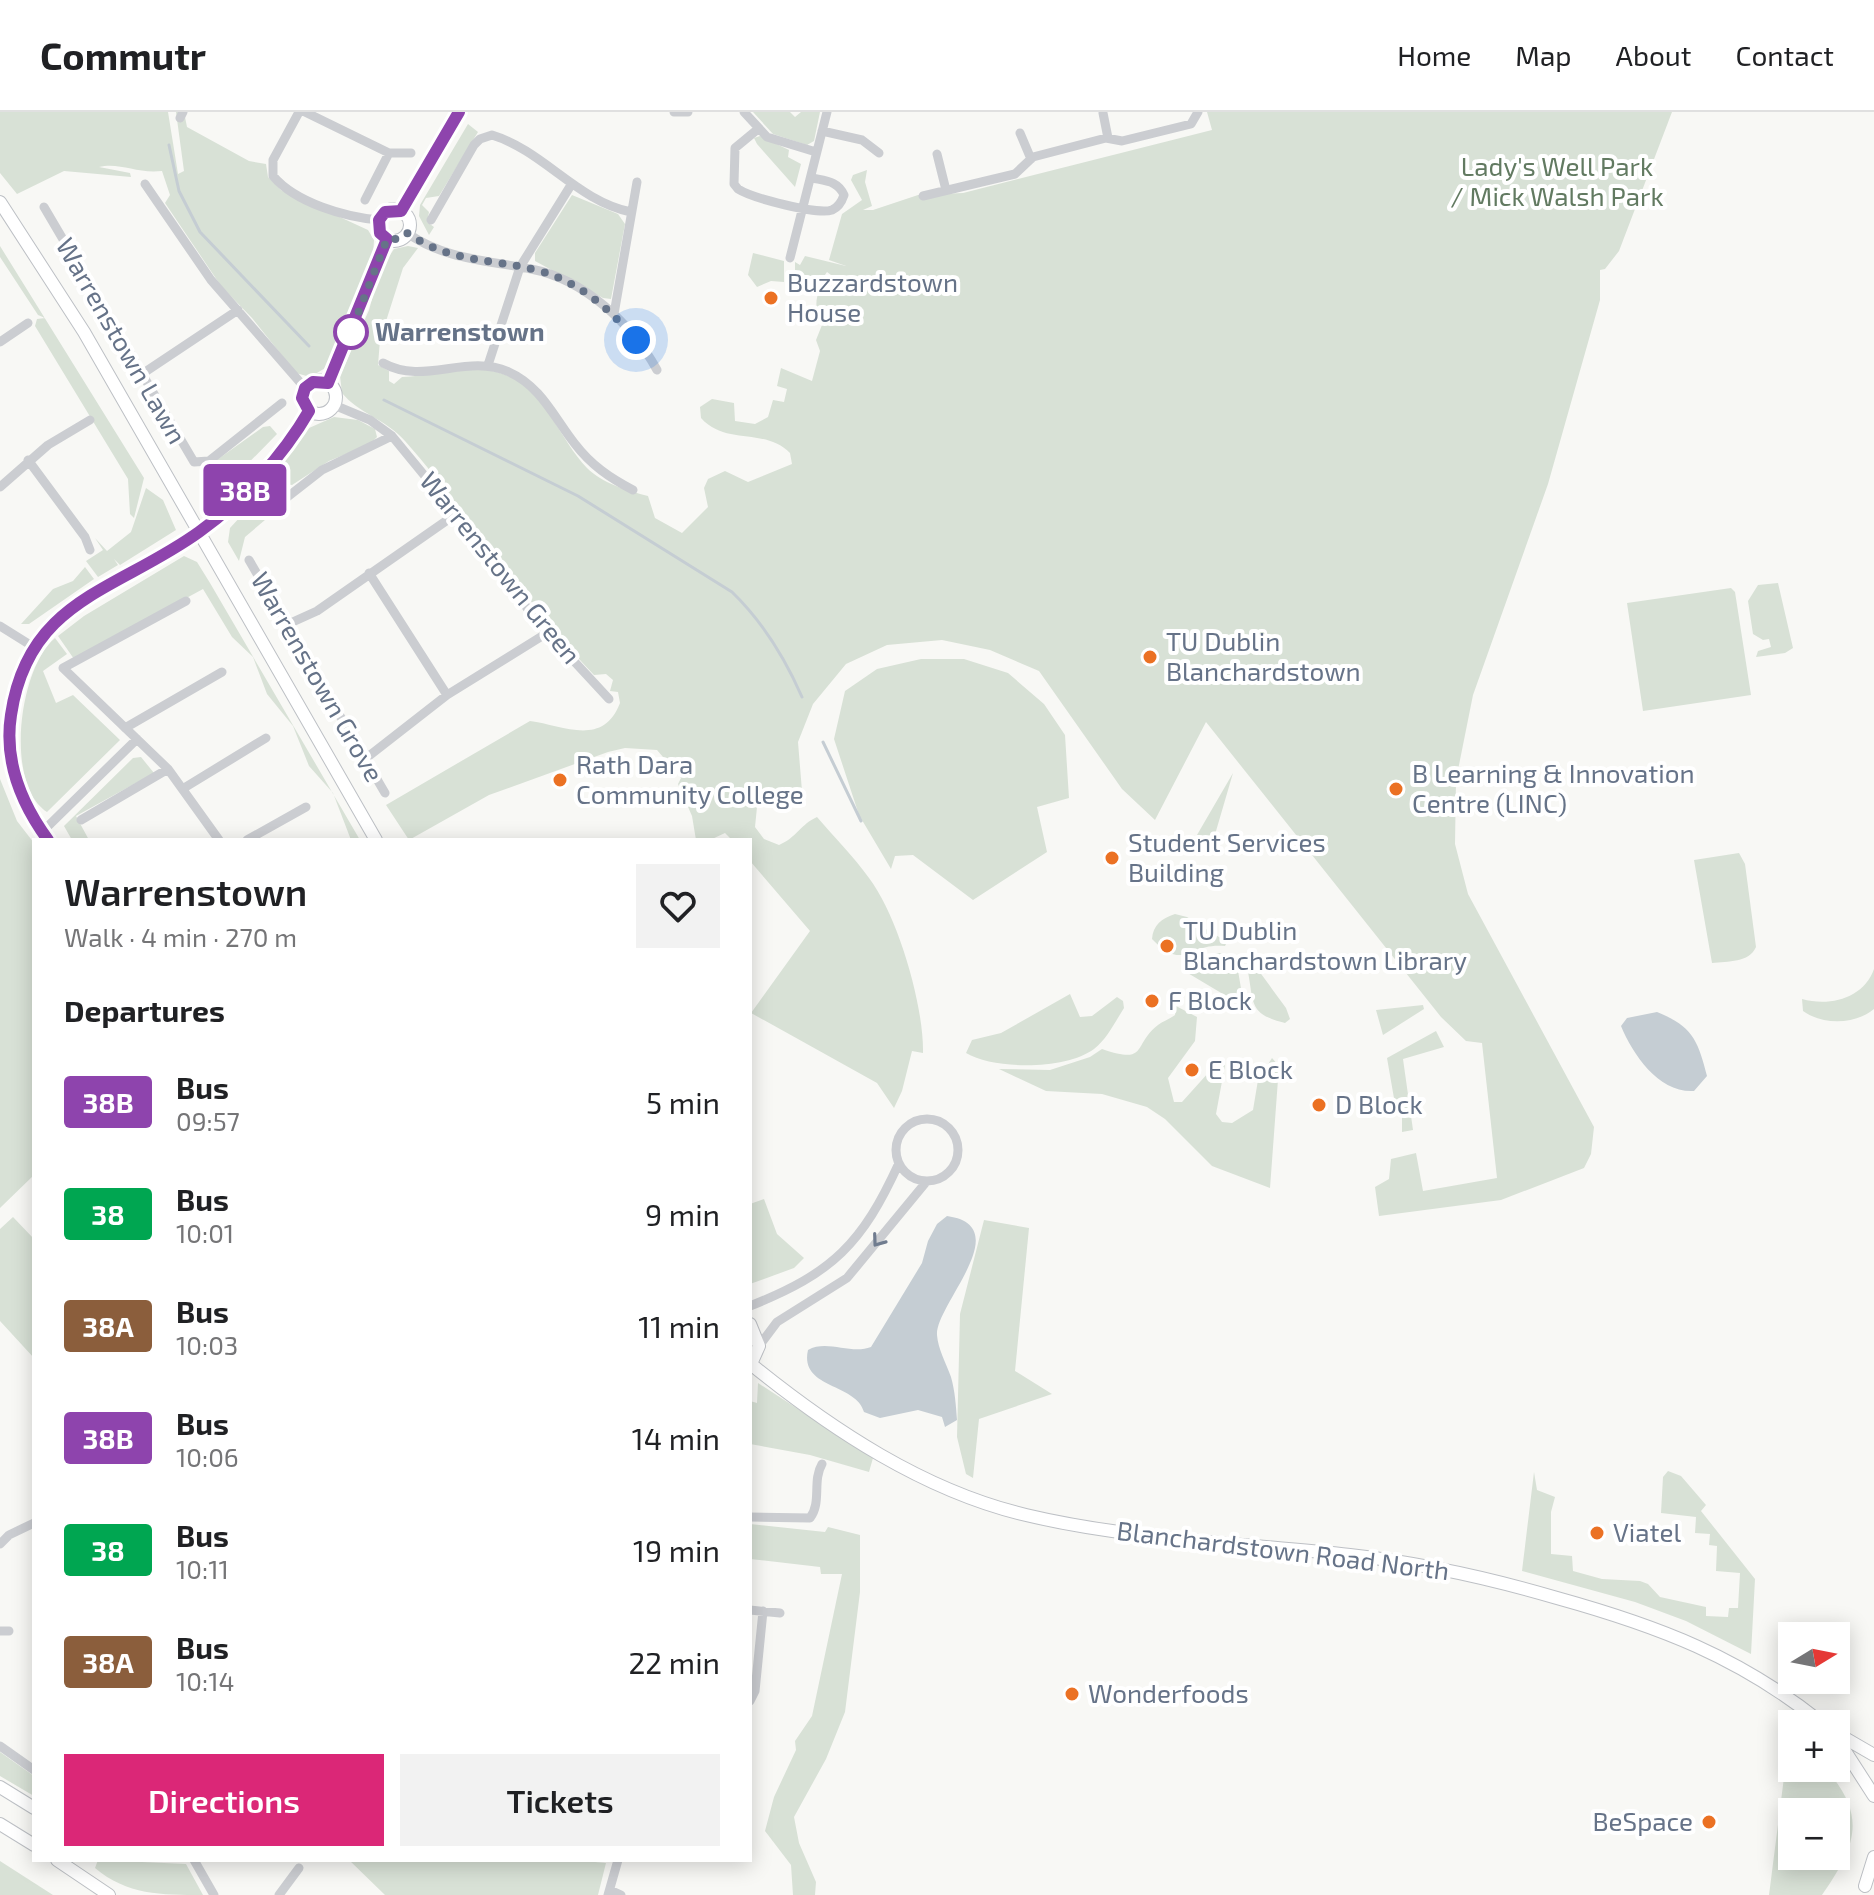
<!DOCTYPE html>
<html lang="en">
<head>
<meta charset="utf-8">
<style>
	body { margin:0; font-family:"Exo 2",sans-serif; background:#f2f2f2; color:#202124; height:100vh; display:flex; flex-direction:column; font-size:30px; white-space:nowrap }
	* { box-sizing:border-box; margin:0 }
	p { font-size:26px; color:#757577 }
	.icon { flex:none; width:44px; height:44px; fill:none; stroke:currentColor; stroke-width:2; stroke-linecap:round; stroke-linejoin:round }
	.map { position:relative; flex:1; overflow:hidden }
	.details { position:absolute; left:32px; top:726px; width:720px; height:1024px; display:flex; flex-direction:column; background:#fff; border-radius:0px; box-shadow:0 4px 20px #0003 }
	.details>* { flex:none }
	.badge { padding:0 16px; border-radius:6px; font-size:28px; line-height:52px }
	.needle { width:52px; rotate:80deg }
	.tools { position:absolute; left:1778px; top:1510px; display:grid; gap:16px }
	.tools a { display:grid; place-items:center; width:72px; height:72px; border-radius:0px; background:#fff; box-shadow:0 4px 20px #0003; font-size:40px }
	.you { position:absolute; width:40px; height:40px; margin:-20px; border:6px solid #fff; border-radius:50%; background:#1a73e8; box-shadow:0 0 0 12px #1a73e833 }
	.map>.badge { position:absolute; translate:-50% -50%; box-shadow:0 0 0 4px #fff }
	h2 { padding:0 32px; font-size:30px; line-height:72px }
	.round { display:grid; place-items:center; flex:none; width:84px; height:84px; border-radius:0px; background:#f2f2f2 }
	.overview { display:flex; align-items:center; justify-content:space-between; height:136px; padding:0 32px }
	h1 { font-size:38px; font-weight:600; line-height:60px }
	.button { display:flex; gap:16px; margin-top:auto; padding:16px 32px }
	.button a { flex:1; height:92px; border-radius:0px; background:#db2777; color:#fff; font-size:32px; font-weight:600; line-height:92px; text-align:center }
	.button a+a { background:#f2f2f2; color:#202124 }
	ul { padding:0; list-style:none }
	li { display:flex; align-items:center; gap:24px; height:112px; padding:0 32px }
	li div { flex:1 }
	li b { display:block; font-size:30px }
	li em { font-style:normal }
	li .badge { min-width:88px; font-weight:700; text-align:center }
	header { display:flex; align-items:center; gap:48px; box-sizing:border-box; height:112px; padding:0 40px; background:#fff; border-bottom:2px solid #e0e0e0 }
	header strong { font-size:38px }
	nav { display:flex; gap:44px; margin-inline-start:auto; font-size:28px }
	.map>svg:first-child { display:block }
	.green { fill:#d8e1d6; fill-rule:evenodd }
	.water { fill:#c5cdd3 }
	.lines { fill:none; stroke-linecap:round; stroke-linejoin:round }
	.stream { stroke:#c5cdd3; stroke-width:3 }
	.secondary-casing { stroke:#bdc0c5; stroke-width:14 }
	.street { stroke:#cbcdd1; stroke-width:9 }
	.secondary { stroke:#fff; stroke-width:12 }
	.oneway { stroke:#707c8f }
	.line-casing { stroke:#fff; stroke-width:18 }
	.line { stroke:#8e44ad; stroke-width:12 }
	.walk { stroke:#667388; stroke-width:8; stroke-dasharray:0 14.4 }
	.poi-dot { fill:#eb7123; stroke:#fff; stroke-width:3 }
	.stop-dot { fill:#fff; stroke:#8e44ad; stroke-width:4 }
	.labels { text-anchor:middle; stroke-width:8; stroke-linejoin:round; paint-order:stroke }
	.park-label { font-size:26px; fill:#627a61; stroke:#fff }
	.poi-label { font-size:26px; fill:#667388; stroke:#fff; text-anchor:start }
	.stop-label { font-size:26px; font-weight:bold; fill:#667388; stroke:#fff; text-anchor:start }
	.street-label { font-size:26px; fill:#667388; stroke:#fff }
</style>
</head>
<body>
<header>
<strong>Commutr</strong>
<nav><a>Home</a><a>Map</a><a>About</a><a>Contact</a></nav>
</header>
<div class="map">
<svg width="1874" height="1783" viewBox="0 0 1874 1783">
	<rect width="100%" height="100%" fill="#f8f8f5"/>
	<path class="green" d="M 0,0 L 168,0 L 178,62 L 184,59 L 176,0 L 184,0 L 187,15 L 249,49 L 266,52 L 268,65 L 281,78 L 368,118 L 374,128 L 373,144 L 327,255 L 310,265 L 296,261 L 252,206 L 221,174 L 165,91 L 170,83 L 162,59 C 137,62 120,50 99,55 L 130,61 L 131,65 L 64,59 L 17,82 L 0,61 Z
		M 753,0 L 790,0 L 795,5 L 801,0 L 820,0 L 814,29 L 807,33 L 773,22 Z
		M 1207,0 L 1672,0 L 1619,139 L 1605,157 L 1600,158 L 1600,188 L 1548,372 L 1473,583 L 1456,668 L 1455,732 L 1468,782 L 1594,1015 L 1591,1042 L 1584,1056 L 1501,1088 L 1379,1104 L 1375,1075 L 1389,1067 L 1391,1047 L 1416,1041 L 1423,1079 L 1497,1066 L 1482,931 L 1466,929 L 1441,905 L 1206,610 L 1155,708 L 1122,677 L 1039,559 L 990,538 L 942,528 L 887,533 L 846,552 L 813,592 L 798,630 L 802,679 L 794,684 L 771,677 L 758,685 L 755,715 L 764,727 L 779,733 C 796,726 801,712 817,705 C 835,726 854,745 869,766 C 898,804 924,894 923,941 L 912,939 L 902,979 L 894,996 L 877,971 L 751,901 L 810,819 L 750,749 L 750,728 L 732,728 L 725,721 L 710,728 L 696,728 L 692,704 L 678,672 L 681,666 L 657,638 L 625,636 L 608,640 L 489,683 L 409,728 L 386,693 L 530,609 C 562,613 603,636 620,591 L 618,580 L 610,579 L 613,568 L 606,562 L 594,563 C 525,490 471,404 405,329 C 387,308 358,301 342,281 L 340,264 L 369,198 L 380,158 L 394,137 L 408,134 L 418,136 L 403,156 L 380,228 L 378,253 L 389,259 L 389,269 L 394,272 L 402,265 C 434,264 468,251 500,261 C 544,273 558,326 587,356 C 602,371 628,379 648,384 L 655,406 L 682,421 L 708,395 L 704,376 L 708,367 L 725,359 L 748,370 L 792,352 L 790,341 C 764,315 726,334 701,306 L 700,295 L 712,287 L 734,291 L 735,309 L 755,312 L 768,305 L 773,288 L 784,290 L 787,277 L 777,274 L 781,256 L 812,269 L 820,239 L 816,228 L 822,213 C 813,196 814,178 831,163 L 827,160 L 813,180 L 795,175 L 795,150 L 800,153 L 805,144 L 846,154 L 829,148 L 842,102 L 862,88 L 851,68 L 853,63 L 867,58 L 865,70 L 872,94 L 863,98 L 873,98 L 918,83 L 963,81 L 1212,18 Z
		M 468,12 L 478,20 L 439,84 L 426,86 L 422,93 L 429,100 L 427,110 L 434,115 L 429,123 L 419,104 L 420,93 Z
		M 760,24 L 789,38 L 788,45 L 801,52 L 795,75 L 757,32 L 754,26 Z
		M 572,83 L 618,102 L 625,112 L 611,187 L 603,186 L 535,149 L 535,141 Z
		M 0,134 L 144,366 L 134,406 L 130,402 L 128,367 L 35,214 L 37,207 L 45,206 L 38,203 L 0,145 Z
		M 753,141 L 784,149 L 784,170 L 771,169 L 757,175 L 748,163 Z
		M 334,305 L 358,308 L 375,317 L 377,325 L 370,332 L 329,349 L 292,373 L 278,371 L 281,381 L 275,390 L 278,397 L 245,425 L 239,449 L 228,430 L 230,416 L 274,368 L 275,357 L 297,329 L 309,316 Z
		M 270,314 L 277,322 L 217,383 L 207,355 L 263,315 Z
		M 146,376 L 163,388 L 176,418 L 120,453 L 114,447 L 118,453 L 98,465 L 86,449 L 103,438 L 95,426 L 107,439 L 131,420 Z
		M 184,444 L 197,450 L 210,471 L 360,728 L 351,728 L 333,681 L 309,654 L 293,614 L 267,582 L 253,545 L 232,525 L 203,477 L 74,547 L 58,524 L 84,504 Z
		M 85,455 L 94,467 L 29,512 L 21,512 L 53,477 L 73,469 Z
		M 1778,471 L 1793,536 L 1785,541 L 1756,545 L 1758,539 L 1771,535 L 1769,527 L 1763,528 L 1753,522 L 1748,489 L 1758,473 Z
		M 1731,476 L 1735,480 L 1751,583 L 1643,599 L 1627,491 Z
		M 55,526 L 67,542 L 43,559 L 56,591 L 73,583 L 120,628 L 47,700 C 4,672 19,556 55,526 Z
		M 921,547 L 964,547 L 1008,561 L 1044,592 L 1065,623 L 1069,686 L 1037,695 L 1047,740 L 973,788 L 913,743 L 895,744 L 891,757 L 859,703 L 834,627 L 845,579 L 877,557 Z
		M 141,645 L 154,661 L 76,704 L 89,728 L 72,728 L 64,714 L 133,646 Z
		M 1233,661 L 1209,743 L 1190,735 Z
		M 0,667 L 17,709 L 34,731 L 34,1063 L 0,1096 Z
		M 1739,741 L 1745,752 L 1756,835 C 1749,851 1728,849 1712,851 L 1694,748 Z
		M 1175,802 L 1187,805 L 1227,830 L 1225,834 C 1188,830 1185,861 1152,827 C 1153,813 1162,806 1175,802 Z
		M 1216,841 L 1226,841 L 1236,847 L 1243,888 L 1238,891 L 1186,860 L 1187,851 Z
		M 1256,855 L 1286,896 L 1290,907 L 1285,911 C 1249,902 1254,892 1248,860 Z
		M 1874,857 L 1874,897 C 1855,913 1822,913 1803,899 L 1802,887 C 1830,895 1864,886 1874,857 Z
		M 1070,882 L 1080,905 L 1092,904 L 1117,885 L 1123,889 L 1124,896 C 1115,910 1107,927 1094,937 C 1066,958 995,958 966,941 L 972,928 L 1001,921 Z
		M 1423,893 L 1424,897 L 1383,923 L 1376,898 Z
		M 1176,894 L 1197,905 L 1195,929 L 1168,966 L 1174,990 L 1182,990 L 1218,950 L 1225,953 L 1216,1002 L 1222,1010 L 1232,1011 L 1253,998 L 1258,968 L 1272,946 L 1279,954 L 1270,1076 L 1212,1054 L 1165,1007 L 1147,995 L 1102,982 L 1046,979 L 999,957 L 1050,958 L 1090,945 L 1102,937 C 1149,953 1132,933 1158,913 C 1163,909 1170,907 1175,903 Z
		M 1436,919 L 1444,935 L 1403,947 L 1413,1018 L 1402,1020 L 1402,994 L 1395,992 L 1387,946 Z
		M 764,1087 L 777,1122 L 804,1146 L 794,1156 L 750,1172 L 750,1092 Z
		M 13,1105 L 34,1127 L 34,1246 L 0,1209 L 0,1117 Z
		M 984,1108 L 1029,1116 L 1015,1259 L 1052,1282 L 979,1307 L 973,1366 L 966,1362 L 957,1325 L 960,1202 Z
		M 758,1271 L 873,1346 L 869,1360 L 810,1343 L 750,1332 L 750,1289 L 757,1291 Z
		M 1668,1359 L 1681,1364 L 1706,1393 L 1701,1399 L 1755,1467 L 1751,1542 L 1686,1509 L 1635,1490 L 1522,1459 L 1534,1360 L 1537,1378 L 1555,1385 L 1551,1400 L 1551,1442 L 1572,1444 L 1573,1459 L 1602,1467 L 1640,1469 L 1648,1472 L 1660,1485 L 1706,1495 L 1706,1504 L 1728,1505 L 1729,1496 L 1738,1496 L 1740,1461 L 1716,1459 L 1717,1434 L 1709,1433 L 1710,1422 L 1695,1421 L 1696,1405 L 1661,1401 L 1663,1365 Z
		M 750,1412 L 825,1420 L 828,1415 L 860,1423 L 860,1480 L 845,1600 L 826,1647 L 794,1705 L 799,1731 L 816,1770 L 815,1783 L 793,1783 L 791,1753 L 765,1719 L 774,1685 L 796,1638 L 795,1629 L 812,1604 L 842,1462 L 821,1462 L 820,1455 L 750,1447 Z
		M 1789,1626 L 1792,1656 L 1825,1656 C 1868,1704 1856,1734 1822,1783 L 1769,1783 ZM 1836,1700 L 1836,1744 L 1792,1744 L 1792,1700 Z
		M 0,1640 L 34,1664 L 34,1684 L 0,1664 Z
		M 98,1748 L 186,1752 L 203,1783 C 161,1783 127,1783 95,1756 Z
		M 349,1748 L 573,1748 L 606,1751 L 598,1783 L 385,1783 Z
		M 0,1749 L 53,1783 L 0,1783 Z"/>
	<path class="water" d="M 1657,900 C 1692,914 1698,928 1707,964 L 1694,979 C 1659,981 1633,943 1621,914 L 1627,906 Z
		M 947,1104 C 1018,1114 935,1193 937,1223 C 938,1237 946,1251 951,1265 C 955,1279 956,1294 957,1308 L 945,1315 L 942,1305 L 918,1298 L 880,1306 L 864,1300 C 856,1271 799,1277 808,1238 C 827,1227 851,1243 871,1235 L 922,1151 L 928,1129 L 937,1112 Z"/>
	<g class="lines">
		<path class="stream" d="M 169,33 L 179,79 L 200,120 L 309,234
			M 384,288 L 578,384 L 732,480 C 763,510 784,544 802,585
			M 823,630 L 861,709"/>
		<defs>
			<path id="secondary" d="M 0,90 L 84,220 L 376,728
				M378 113a16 16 0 1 1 32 0a16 16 0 1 1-32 0Z
				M 401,99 L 459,0
				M302 285a17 17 0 1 1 34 0a17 17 0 1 1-34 0Z
				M 328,271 L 387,127
				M 48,728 C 21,691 4,648 11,603 C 27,488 118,478 199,420 C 241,390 283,344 309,299
				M 750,1212 L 759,1234 L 750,1254
				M 752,1253 C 831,1317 924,1379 1026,1403 C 1131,1428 1243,1431 1350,1443 C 1421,1451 1489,1466 1557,1486 C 1658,1514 1740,1545 1823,1612
				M 1836,1621 L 1874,1643
				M 1836,1625 L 1874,1684
				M 0,1675 L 34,1696
				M 0,1712 L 34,1733
				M 57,1748 L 109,1783
				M 1865,1774 L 1874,1745"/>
		</defs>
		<use href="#secondary" class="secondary-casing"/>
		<path class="street" d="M 299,0 L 273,48 L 273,64 C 296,91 345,105 379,108
			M 305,0 L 389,41 L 411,41
			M 674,0 L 688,0
			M 744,0 L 767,25 L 816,40
			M 1103,1 L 1108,26
			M 180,6 L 183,0
			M 758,17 L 735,36 L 734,72 L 738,77 C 752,86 817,103 832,98 C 839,95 842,89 844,83 C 838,69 826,69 812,66
			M 822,19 L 862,28 L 879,41
			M 1020,21 L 1031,47
			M 937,42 L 946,78
			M 145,72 L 211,168 L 305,276
			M 923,84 L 1015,62 L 1033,45 L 1106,26 L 1122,29 L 1191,12 L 1198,0
			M 365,88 L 389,41
			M 44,95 L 194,350 L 209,349 L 282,291
			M 431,108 L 474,33 L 480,27 L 492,23 C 544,39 577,89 631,100
			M 407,121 C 446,148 486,148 531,157 C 584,167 632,212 657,258
			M 790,146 L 827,0
			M 614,202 L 637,70
			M 0,230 L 28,211
			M 383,251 C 424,274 466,241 509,260 C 541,274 555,307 575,332 C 591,353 610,366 633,378
			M 488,253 L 520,155 L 571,73
			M 142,262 L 238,198
			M 334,293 L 370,308 L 392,324 L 493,447 L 534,506 L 609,587
			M 28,348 L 85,425 L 90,438
			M 0,375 L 48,333 L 90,308
			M 281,390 L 322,358 L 392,324
			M 249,448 L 385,681
			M 369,461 L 447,583
			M 186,489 L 63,556 L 168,657 L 219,728
			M 286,513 L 317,499 L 456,402
			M 0,514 L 32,534
			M 125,616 L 222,560
			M 365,647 L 447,583 L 547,521
			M 184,676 L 266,626
			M 81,708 L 168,657
			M 42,720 L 137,627
			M 247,728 L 306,695
			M896 1038a31 31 0 1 1 62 0a31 31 0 1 1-62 0Z
			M 750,1194 C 833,1161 862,1132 899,1051
			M 759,1234 L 777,1210 L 847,1166 L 927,1069
			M 750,1405 L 810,1406 C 822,1390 812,1369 822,1352
			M 0,1432 L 9,1423 L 34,1411
			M 750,1498 L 780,1501
			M 0,1519 L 9,1519
			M 750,1589 L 755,1579 L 763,1499
			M 0,1634 L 34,1658
			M 194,1748 L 214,1783
			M 610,1778 L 621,1783
			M 279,1783 L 299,1756
			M 608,1783 L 618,1748"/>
		<use href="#secondary" class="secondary"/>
	</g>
	<defs><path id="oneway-chevron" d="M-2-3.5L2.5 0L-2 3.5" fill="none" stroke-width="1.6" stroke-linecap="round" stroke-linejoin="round" transform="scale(2)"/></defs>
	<use class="oneway" href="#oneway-chevron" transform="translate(878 1129) rotate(126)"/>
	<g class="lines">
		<defs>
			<path id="line" d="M 48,728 C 21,691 4,648 11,603 C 28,487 117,479 199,420 C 241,390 283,344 309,299 L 302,286 L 305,276 L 313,270 L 328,271 L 387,127 L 380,121 L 379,108 L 385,100 L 401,99 L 459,0"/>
		</defs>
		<use href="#line" class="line-casing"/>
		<use href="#line" class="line"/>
		<path class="walk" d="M 351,220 L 347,230 L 387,127 L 400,127 L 407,121 C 451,151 488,146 536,158 C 577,168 610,197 636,228"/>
	</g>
	<g class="poi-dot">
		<circle cx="771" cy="186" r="8"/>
		<circle cx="1150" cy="545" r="8"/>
		<circle cx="560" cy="668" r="8"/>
		<circle cx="1396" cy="677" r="8"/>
		<circle cx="1112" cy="746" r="8"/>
		<circle cx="1167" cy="834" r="8"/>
		<circle cx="1152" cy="889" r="8"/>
		<circle cx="1192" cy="958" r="8"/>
		<circle cx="1319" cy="993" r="8"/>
		<circle cx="1597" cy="1421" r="8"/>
		<circle cx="1072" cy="1582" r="8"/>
		<circle cx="1709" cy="1710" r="8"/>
	</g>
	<circle class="stop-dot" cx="351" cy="220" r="16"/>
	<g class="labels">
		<g class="park-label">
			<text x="1557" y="64">Lady's Well Park<tspan x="1557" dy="30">/ Mick Walsh Park</tspan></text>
		</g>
		<g class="poi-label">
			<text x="787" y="180">Buzzardstown<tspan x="787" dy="30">House</tspan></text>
			<text x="1166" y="539">TU Dublin<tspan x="1166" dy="30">Blanchardstown</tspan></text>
			<text x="576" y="662">Rath Dara<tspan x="576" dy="30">Community College</tspan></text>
			<text x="1412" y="671">B Learning &amp; Innovation<tspan x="1412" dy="30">Centre (LINC)</tspan></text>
			<text x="1128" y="740">Student Services<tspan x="1128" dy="30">Building</tspan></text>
			<text x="1183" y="828">TU Dublin<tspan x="1183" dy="30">Blanchardstown Library</tspan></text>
			<text x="1168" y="898">F Block</text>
			<text x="1208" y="967">E Block</text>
			<text x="1335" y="1002">D Block</text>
			<text x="1613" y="1430">Viatel</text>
			<text x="1088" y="1591">Wonderfoods</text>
			<text x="1693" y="1719" text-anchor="end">BeSpace</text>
		</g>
		<g class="stop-label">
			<text x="375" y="229">Warrenstown</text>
		</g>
		<g class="street-label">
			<text transform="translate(121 229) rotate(60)" y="9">Warrenstown Lawn</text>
			<text transform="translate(500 456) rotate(51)" y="9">Warrenstown Green</text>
			<text transform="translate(317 565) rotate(60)" y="9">Warrenstown Grove</text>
			<text transform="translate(1283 1439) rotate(7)" y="9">Blanchardstown Road North</text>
		</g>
	</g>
</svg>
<div class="tools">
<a><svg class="needle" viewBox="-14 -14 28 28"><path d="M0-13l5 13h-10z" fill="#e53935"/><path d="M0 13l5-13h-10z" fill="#757577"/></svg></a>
<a>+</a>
<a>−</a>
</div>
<div class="you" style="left:636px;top:228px"></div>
<b class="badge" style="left:245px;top:378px;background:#8e44ad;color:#fff">38B</b>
<section class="details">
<div class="overview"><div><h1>Warrenstown</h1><p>Walk · 4 min · 270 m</p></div><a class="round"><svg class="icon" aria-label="heart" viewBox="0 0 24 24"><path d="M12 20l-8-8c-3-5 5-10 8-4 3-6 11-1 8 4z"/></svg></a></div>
<h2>Departures</h2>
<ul>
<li><span class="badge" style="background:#8e44ad;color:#fff">38B</span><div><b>Bus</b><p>09:57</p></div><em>5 min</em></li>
<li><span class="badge" style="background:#00a651;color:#fff">38</span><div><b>Bus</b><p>10:01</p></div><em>9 min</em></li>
<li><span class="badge" style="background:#8b5e3c;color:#fff">38A</span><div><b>Bus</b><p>10:03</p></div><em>11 min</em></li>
<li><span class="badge" style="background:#8e44ad;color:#fff">38B</span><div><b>Bus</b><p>10:06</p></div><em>14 min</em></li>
<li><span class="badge" style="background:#00a651;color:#fff">38</span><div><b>Bus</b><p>10:11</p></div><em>19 min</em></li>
<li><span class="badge" style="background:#8b5e3c;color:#fff">38A</span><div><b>Bus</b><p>10:14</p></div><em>22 min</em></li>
</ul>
<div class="button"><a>Directions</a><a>Tickets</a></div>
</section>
</div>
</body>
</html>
